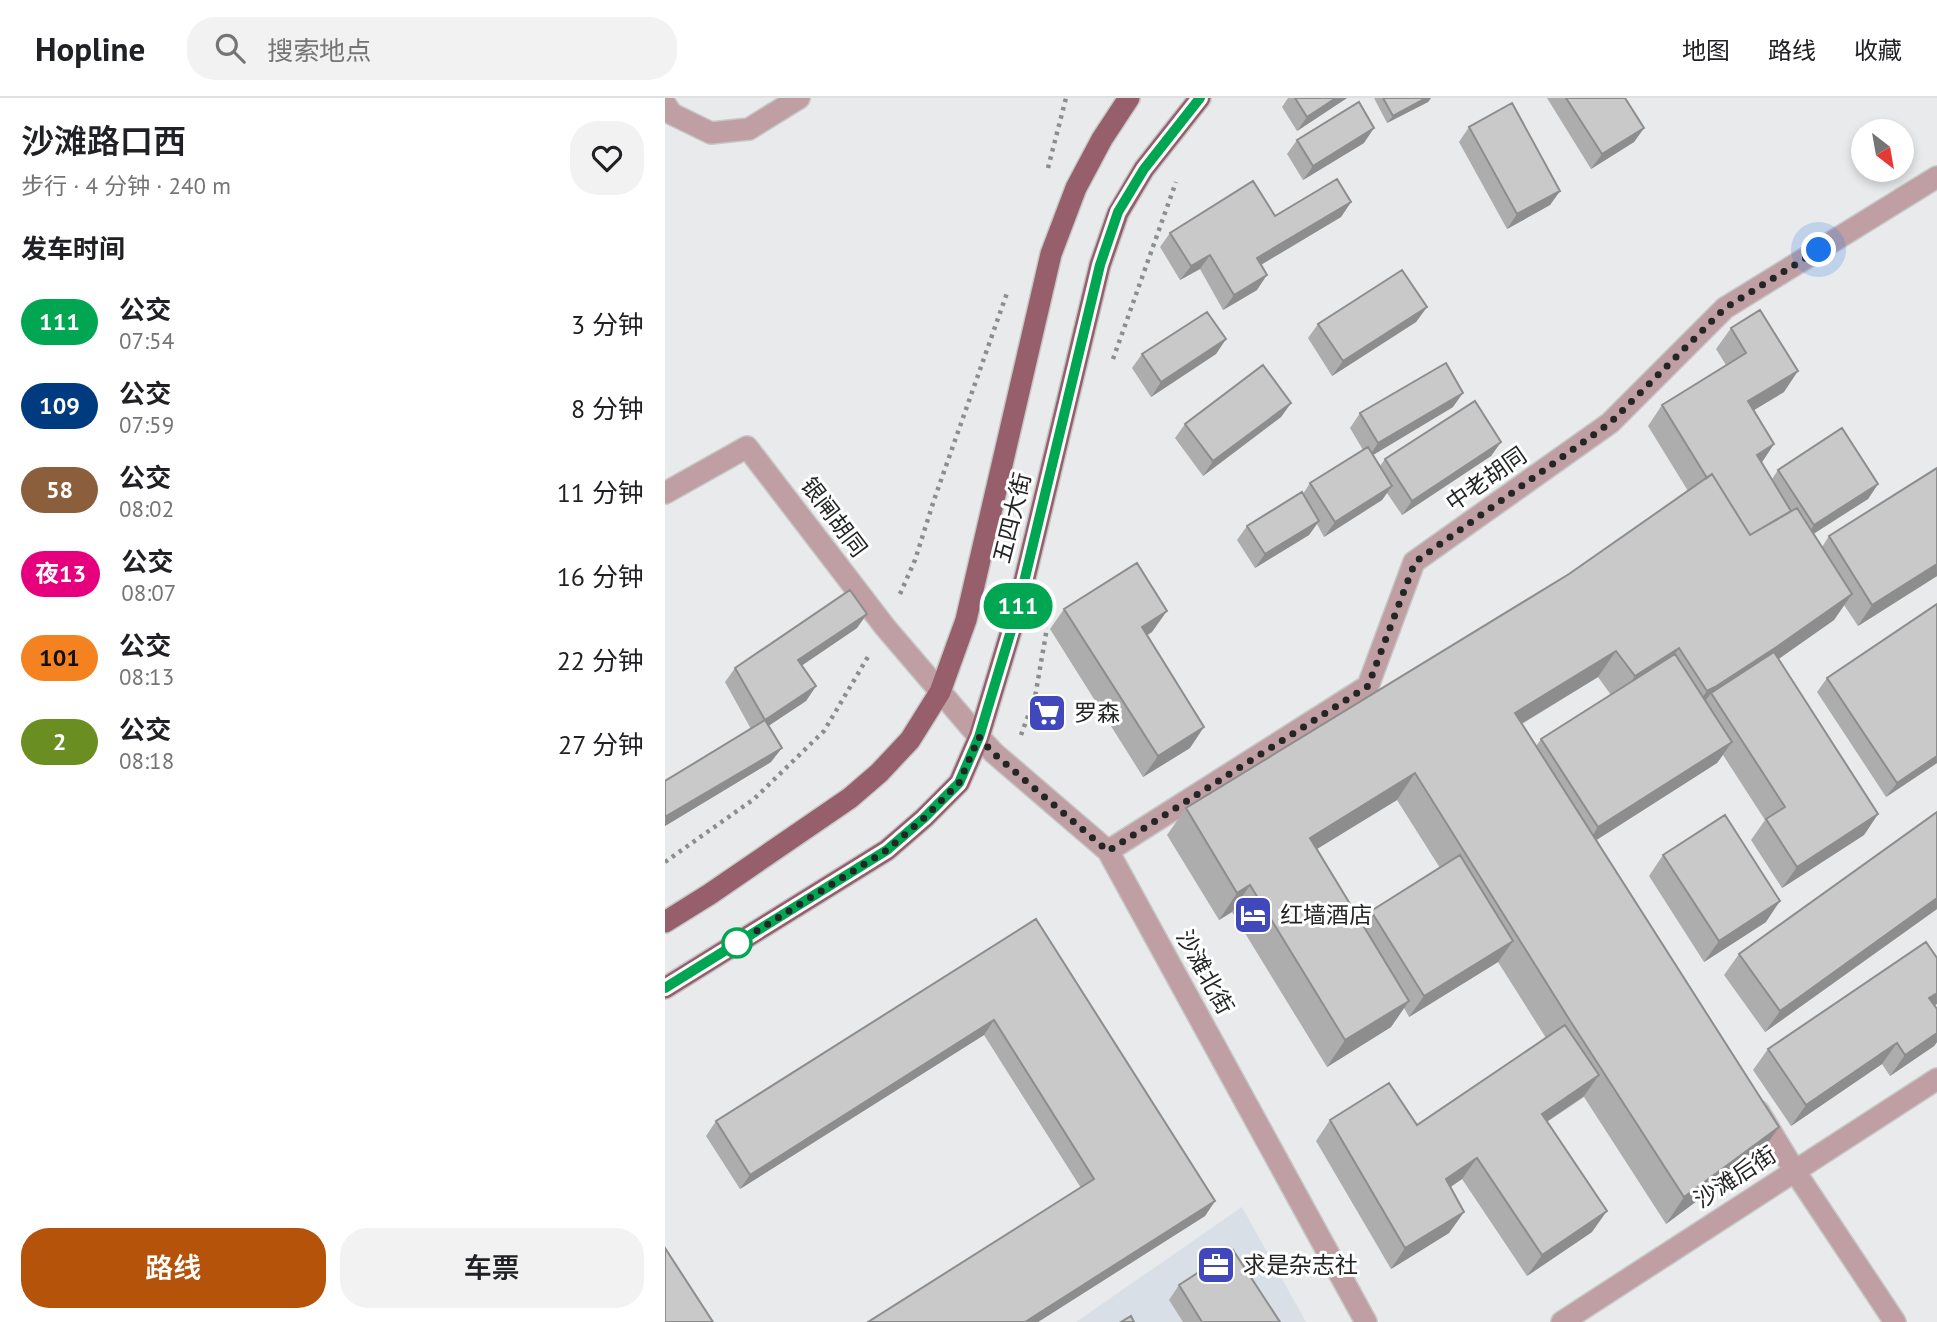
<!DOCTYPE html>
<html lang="zh">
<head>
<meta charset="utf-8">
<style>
	body { margin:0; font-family:"PT Sans","Noto Sans SC",sans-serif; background:#f2f2f2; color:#202124; height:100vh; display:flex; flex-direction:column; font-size:26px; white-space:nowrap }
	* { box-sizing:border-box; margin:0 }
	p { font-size:23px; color:#757577 }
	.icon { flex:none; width:38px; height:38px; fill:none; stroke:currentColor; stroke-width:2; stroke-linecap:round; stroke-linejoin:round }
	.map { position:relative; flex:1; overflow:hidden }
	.sheet { display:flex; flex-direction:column; background:#fff; width:665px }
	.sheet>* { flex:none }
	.badge { padding:0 14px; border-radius:23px; font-size:24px; line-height:46px }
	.needle { width:46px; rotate:149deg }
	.tools { position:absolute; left:1186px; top:21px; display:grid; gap:14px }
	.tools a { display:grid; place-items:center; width:63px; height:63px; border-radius:50%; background:#fff; box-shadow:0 4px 10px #0003; font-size:35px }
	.you { position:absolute; width:35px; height:35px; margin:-18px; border:5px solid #fff; border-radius:50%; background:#1a73e8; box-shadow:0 0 0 10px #1a73e833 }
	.map>.badge { position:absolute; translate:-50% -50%; box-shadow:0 0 0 4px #fff }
	h2 { padding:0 21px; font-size:26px; line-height:63px }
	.round { display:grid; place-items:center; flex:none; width:74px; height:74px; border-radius:28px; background:#f2f2f2 }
	.summary { display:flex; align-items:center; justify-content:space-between; height:119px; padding:0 21px }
	h1 { font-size:33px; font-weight:600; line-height:52px }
	.button { display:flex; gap:14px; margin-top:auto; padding:14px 21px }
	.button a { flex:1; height:80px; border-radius:28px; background:#b45309; color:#fff; font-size:28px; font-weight:600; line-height:80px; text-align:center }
	.button a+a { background:#f2f2f2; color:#202124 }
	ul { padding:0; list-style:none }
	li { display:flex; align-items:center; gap:21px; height:84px; padding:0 21px }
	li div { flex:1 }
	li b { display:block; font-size:26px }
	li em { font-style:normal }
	li .badge { min-width:77px; font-weight:700; text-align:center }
	header { display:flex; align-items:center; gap:42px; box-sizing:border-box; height:98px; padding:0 35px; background:#fff; border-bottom:2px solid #e0e0e0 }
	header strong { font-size:33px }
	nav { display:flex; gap:38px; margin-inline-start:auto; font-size:24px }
	.search { width:490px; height:63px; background:#f2f2f2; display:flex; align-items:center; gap:18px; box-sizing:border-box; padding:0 24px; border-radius:28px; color:#757577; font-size:26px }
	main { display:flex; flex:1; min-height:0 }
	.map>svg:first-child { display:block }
	.built { fill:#d9dfe6 }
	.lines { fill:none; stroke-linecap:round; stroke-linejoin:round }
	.minor-casing { stroke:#c6c7c7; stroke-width:24 }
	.major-casing { stroke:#c6c7c7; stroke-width:24 }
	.path { stroke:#8c8d8d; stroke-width:4.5; stroke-dasharray:3.5 5; stroke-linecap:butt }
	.minor { stroke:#bf9fa4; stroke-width:21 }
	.major { stroke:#965f6b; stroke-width:21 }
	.wall { fill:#aeadad; fill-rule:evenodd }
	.shaded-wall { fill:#8d8d8d }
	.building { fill:#cac9c9; stroke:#8d8d8d; stroke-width:2 }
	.line-casing { stroke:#fff; stroke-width:16 }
	.line { stroke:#00a651; stroke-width:10 }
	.walk { stroke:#242525; stroke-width:7; stroke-dasharray:0 12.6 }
	.stop-dot { fill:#fff; stroke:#00a651; stroke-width:3.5 }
	.labels { text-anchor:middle; stroke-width:6; stroke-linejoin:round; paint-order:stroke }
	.street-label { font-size:23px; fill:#242525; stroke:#fff }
	.poi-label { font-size:23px; fill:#242525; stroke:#fff; text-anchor:start }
</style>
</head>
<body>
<header>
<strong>Hopline</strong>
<div class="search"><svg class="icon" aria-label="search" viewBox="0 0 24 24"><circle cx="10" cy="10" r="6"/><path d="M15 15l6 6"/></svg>搜索地点</div>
<nav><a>地图</a><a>路线</a><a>收藏</a></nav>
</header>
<main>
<section class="sheet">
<div class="summary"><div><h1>沙滩路口西</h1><p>步行 · 4 分钟 · 240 m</p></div><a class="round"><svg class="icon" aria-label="heart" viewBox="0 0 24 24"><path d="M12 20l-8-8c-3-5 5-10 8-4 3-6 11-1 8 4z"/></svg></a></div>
<h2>发车时间</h2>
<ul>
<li><span class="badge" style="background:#00a651;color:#fff">111</span><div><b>公交</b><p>07:54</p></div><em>3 分钟</em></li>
<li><span class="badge" style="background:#003b80;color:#fff">109</span><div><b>公交</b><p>07:59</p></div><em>8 分钟</em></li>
<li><span class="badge" style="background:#8b5e3c;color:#fff">58</span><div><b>公交</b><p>08:02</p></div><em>11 分钟</em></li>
<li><span class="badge" style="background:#e6007e;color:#fff">夜13</span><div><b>公交</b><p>08:07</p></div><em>16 分钟</em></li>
<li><span class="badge" style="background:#f58220;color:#111">101</span><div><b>公交</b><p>08:13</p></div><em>22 分钟</em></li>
<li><span class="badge" style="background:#6b8e23;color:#fff">2</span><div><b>公交</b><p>08:18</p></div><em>27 分钟</em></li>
</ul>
<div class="button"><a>路线</a><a>车票</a></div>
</section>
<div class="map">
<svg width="1272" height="1224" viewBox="0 0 1272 1224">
	<rect width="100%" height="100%" fill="#e9eaeb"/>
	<path class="built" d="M 577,1109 L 641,1224 L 411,1224 Z"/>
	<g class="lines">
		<defs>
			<path id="minor" d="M 0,6 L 7,16 L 46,35 L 84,31 L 134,0
				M 0,395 L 82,349 L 220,529 L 314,639 L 329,655 L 443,753 L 701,1224
				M 443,753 L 703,588 L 749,464 L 945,325 L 1060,210 L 1272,79
				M 1094,1014 L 1129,1072 L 1230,1224
				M 897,1224 L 1272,981"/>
			<path id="major" d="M 0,824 L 45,796 L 185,700 L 214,675 L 245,642 L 275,594 L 301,522 L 386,156 L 411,90 L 437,41 L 464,0
				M 0,890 L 222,752 L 259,720 L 294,685 L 314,639 L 352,513 L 435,167 L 453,115 L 479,71 L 535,0"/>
		</defs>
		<use href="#minor" class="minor-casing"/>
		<use href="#major" class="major-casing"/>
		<path class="path" d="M 383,70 L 401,0
			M 448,261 L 511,84
			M 235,496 L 250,462 L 269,402 L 342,195
			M 356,637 L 370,599 L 382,530
			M 0,764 L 89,701 L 159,633 L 204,557"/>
		<use href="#minor" class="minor"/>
		<use href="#major" class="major"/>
	</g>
	<path class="wall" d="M 623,0 L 682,0 L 632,33 L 617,9 Z
		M 709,0 L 766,0 L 763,4 L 722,25 Z
		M 882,0 L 960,0 L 979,30 L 969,44 L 926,71 Z
		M 804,29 L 895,93 L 885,107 L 842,131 L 794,44 Z
		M 632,42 L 699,45 L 638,82 L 622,56 Z
		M 686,104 L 676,119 L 596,167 L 592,192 L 558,212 L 535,171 L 515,182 L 495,149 L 505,135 Z
		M 762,209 L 751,224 L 667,278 L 643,240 L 653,226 Z
		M 1066,230 L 1119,294 L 1089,312 L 1109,346 L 1097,364 L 1107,381 L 1113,372 L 1213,386 L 1203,401 L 1148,435 L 1157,449 L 1164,438 L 1272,370 L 1272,478 L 1193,528 L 1179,507 L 1169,522 L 1113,561 L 1213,716 L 1199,737 L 1117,790 L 1086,742 L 1100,722 L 1058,657 L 1052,665 L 931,742 L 1114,1029 L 1095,1056 L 1001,1126 L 919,999 L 882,1024 L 927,1134 L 862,1178 L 797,1081 L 786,1089 L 799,1114 L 784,1135 L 726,1171 L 651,1043 L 665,1022 L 752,1027 L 881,940 L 833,864 L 744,919 L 739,910 L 726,929 L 662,969 L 567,814 L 554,822 L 502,737 L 521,710 L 904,476 L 1023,393 L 983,328 L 997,307 L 1061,267 L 1051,251 ZM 933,579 L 946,597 L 876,641 L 871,648 L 857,626 ZM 732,702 L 775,770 L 706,813 L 697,826 L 651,751 Z
		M 561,241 L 551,256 L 486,299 L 467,270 L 477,256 Z
		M 626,305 L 616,319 L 538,378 L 510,340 L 520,326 Z
		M 788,309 L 708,357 L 715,368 L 720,361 L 836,344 L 826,358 L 737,417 L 722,395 L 717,402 L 659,439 L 652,426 L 644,437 L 590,470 L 572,442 L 582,428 L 638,396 L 645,385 L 698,352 L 685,330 L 695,315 Z
		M 1272,506 L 1272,665 L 1221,699 L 1152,594 L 1162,580 Z
		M 399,511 L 487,534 L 482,537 L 525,650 L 478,679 L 385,531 Z
		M 192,530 L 137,567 L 151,588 L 141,603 L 103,628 L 106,664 L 0,728 L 0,683 L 86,631 L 60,584 L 70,570 Z
		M 1272,714 L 1272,811 L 1100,934 L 1059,877 L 1074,856 Z
		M 998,757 L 1101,824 L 1039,864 L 984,778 Z
		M 371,821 L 550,1103 L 540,1118 L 373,1224 L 203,1224 L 416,1090 L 319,937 L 75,1091 L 41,1038 L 51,1023 Z
		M 1270,908 L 1272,911 L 1272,944 L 1269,948 L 1225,978 L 1217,966 L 1126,1028 L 1088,972 L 1103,951 Z
		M 514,1187 L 615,1224 L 518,1224 L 504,1202 Z"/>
	<path class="shaded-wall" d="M 671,0 L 682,0 L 632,33 L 642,19 Z
		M 761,0 L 766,0 L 763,4 L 722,25 L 728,18 Z
		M 709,30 L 699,45 L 638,82 L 648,68 Z
		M 979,30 L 969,44 L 926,71 L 937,56 Z
		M 895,93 L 885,107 L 842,131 L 852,116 Z
		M 686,104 L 676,119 L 582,175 L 592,160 Z
		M 545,157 L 535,171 L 515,182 L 526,168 Z
		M 602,177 L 592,192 L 558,212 L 569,197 Z
		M 762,209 L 751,224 L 667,278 L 678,263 Z
		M 561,241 L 551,256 L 486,299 L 496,284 Z
		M 1133,273 L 1119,294 L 1069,324 L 1083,303 Z
		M 798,295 L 788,309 L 703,360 L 713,345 Z
		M 626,305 L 616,319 L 538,378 L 548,363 Z
		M 836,344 L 826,358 L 737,417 L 747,403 Z
		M 1109,346 L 1095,367 L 1092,357 Z
		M 1213,386 L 1203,401 L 1139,442 L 1149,427 Z
		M 727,388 L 717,402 L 659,439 L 670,424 Z
		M 654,423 L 644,437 L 590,470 L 600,456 Z
		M 1272,466 L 1272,478 L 1193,528 L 1207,507 Z
		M 1187,496 L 1169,522 L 1094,575 L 1046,595 L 1031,616 L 1023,619 L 1042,593 Z
		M 502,513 L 487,534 L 462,550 L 477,529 Z
		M 202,516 L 192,530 L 123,577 L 133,562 Z
		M 1014,550 L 996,577 L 951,605 L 970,578 Z
		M 951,553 L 933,579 L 831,641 L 850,615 Z
		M 151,588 L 141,603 L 90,637 L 100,622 Z
		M 539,629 L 525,650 L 478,679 L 493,658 Z
		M 1067,644 L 1052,665 L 919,750 L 933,729 Z
		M 117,650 L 106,664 L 0,728 L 0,719 Z
		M 1272,658 L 1272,665 L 1221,699 L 1232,685 Z
		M 750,675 L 732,702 L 626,767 L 645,740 Z
		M 1213,716 L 1199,737 L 1117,790 L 1132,769 Z
		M 585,787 L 567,814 L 554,822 L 572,795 Z
		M 1272,800 L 1272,811 L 1100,934 L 1115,913 Z
		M 1115,803 L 1101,824 L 1039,864 L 1054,843 Z
		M 848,843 L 833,864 L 744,919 L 759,898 Z
		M 1272,895 L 1272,906 L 1250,921 L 1264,900 Z
		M 744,903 L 726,929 L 662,969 L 680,942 Z
		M 329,922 L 319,937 L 75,1091 L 85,1077 Z
		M 1272,935 L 1272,944 L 1269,948 L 1225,978 L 1240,957 Z
		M 1232,945 L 1217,966 L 1126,1028 L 1141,1007 Z
		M 934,977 L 919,998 L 862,1037 L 877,1016 Z
		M 1114,1029 L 1095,1056 L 1001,1126 L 1019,1099 Z
		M 812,1060 L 797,1081 L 767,1101 L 781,1081 Z
		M 550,1103 L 540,1118 L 373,1224 L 360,1224 Z
		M 942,1113 L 927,1134 L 862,1178 L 877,1157 Z
		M 799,1114 L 784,1135 L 726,1171 L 740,1150 Z"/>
	<path class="building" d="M 630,0 L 671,0 L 642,19 Z
		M 718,0 L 761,0 L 728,18 Z
		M 901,0 L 960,0 L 979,30 L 937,56 Z
		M 694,4 L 709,30 L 648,68 L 632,42 Z
		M 847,5 L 895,93 L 852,116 L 804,29 Z
		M 672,81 L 686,104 L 592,160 L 602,177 L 569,197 L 545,157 L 526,168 L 505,135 L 588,83 L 610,118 Z
		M 737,172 L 762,209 L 678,263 L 653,226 Z
		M 1095,212 L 1133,273 L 1083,303 L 1109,346 L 1092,357 L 1126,413 L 1085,437 L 1047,376 L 1042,380 L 997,307 L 1081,255 L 1066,230 Z
		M 542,214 L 561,241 L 496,284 L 477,256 Z
		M 781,265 L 798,295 L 713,345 L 695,315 Z
		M 598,267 L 626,305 L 548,363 L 520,326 Z
		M 810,303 L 836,344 L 747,403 L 720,361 Z
		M 1177,330 L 1213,386 L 1149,427 L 1113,372 Z
		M 703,349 L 727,388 L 670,424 L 645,385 Z
		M 1272,370 L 1272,466 L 1207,507 L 1164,438 Z
		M 1047,376 L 1085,437 L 1132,410 L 1187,496 L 1113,548 L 1050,589 L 1042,593 L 1014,550 L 970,578 L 951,553 L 850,615 L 1114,1029 L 1019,1099 L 904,921 L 750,675 L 645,740 L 744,903 L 680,942 L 585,787 L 572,795 L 521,710 L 904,476 Z
		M 637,394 L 654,423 L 600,456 L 582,428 Z
		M 472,465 L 502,513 L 477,529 L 539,629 L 493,658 L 399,511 Z
		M 185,492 L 202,516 L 133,562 L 151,588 L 100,622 L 70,570 Z
		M 1272,506 L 1272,658 L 1232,685 L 1162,580 Z
		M 1109,554 L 1213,716 L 1132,769 L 1101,721 L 1120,709 L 1046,595 Z
		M 1010,556 L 1067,644 L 933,729 L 876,641 Z
		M 100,622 L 117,650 L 0,719 L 0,683 Z
		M 1272,714 L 1272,800 L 1115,913 L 1074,856 Z
		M 1060,717 L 1115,803 L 1054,843 L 998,757 Z
		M 795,757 L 848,843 L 759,898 L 706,813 Z
		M 371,821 L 550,1103 L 360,1224 L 203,1224 L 429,1081 L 329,922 L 85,1077 L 51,1023 Z
		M 1261,844 L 1272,860 L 1272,895 L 1264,900 L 1272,911 L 1272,935 L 1240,957 L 1232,945 L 1141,1007 L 1103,951 Z
		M 900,927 L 934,977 L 877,1016 L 942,1113 L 877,1157 L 812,1060 L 781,1081 L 799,1114 L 740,1150 L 665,1022 L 724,985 L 752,1027 Z
		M 0,1150 L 48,1224 L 0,1224 Z
		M 568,1152 L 615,1224 L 537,1224 L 514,1187 Z
		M 466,1218 L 469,1224 L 456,1224 Z"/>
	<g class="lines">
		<defs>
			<path id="line" d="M 0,890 L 222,752 L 259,720 L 294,685 L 314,639 L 352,513 L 435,167 L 453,114 L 479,71 L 535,0"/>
		</defs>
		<use href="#line" class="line-casing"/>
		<use href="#line" class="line"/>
		<path class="walk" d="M 72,845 L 66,849 L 222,752 L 259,720 L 294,685 L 314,639 L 328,655 L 443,753 L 703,588 L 750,464 L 945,325 L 1060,210 L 1154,152"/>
	</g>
	<defs>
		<symbol id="supermarket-square" viewBox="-11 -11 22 22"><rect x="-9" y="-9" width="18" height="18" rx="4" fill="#4048bc" stroke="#fff"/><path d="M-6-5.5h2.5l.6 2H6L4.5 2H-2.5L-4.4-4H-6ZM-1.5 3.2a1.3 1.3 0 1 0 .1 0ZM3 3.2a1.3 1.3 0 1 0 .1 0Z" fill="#fff"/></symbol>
		<symbol id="hotel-square" viewBox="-11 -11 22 22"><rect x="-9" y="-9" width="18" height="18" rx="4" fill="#4048bc" stroke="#fff"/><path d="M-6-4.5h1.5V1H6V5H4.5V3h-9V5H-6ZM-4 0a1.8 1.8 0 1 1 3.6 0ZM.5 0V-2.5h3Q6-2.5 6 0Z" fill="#fff"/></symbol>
		<symbol id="office-square" viewBox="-11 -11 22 22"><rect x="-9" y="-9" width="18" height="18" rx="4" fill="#4048bc" stroke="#fff"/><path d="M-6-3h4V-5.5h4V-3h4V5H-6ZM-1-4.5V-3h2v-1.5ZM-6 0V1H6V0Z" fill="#fff"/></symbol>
	</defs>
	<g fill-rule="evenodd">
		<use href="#supermarket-square" x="360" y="593" width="44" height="44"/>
		<use href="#hotel-square" x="566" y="795" width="44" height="44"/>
		<use href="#office-square" x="529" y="1145" width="44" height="44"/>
	</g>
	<circle class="stop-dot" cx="72" cy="845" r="14"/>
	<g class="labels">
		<g class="street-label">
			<text transform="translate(821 381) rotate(-35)" y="8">中老胡同</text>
			<text transform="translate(169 419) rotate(53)" y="8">银闸胡同</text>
			<text transform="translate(347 420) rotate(-76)" y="8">五四大街</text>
			<text transform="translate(540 874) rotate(61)" y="8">沙滩北街</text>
			<text transform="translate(1070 1079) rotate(-33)" y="8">沙滩后街</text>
		</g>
		<g class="poi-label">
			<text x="409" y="623">罗森</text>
			<text x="615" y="825">红墙酒店</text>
			<text x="578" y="1175">求是杂志社</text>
		</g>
	</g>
</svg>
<div class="tools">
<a><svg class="needle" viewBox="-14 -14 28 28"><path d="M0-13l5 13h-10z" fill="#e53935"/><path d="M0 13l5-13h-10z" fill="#757577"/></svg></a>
</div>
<div class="you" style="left:1154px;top:152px"></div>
<b class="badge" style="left:353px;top:508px;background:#00a651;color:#fff">111</b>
</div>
</main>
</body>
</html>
